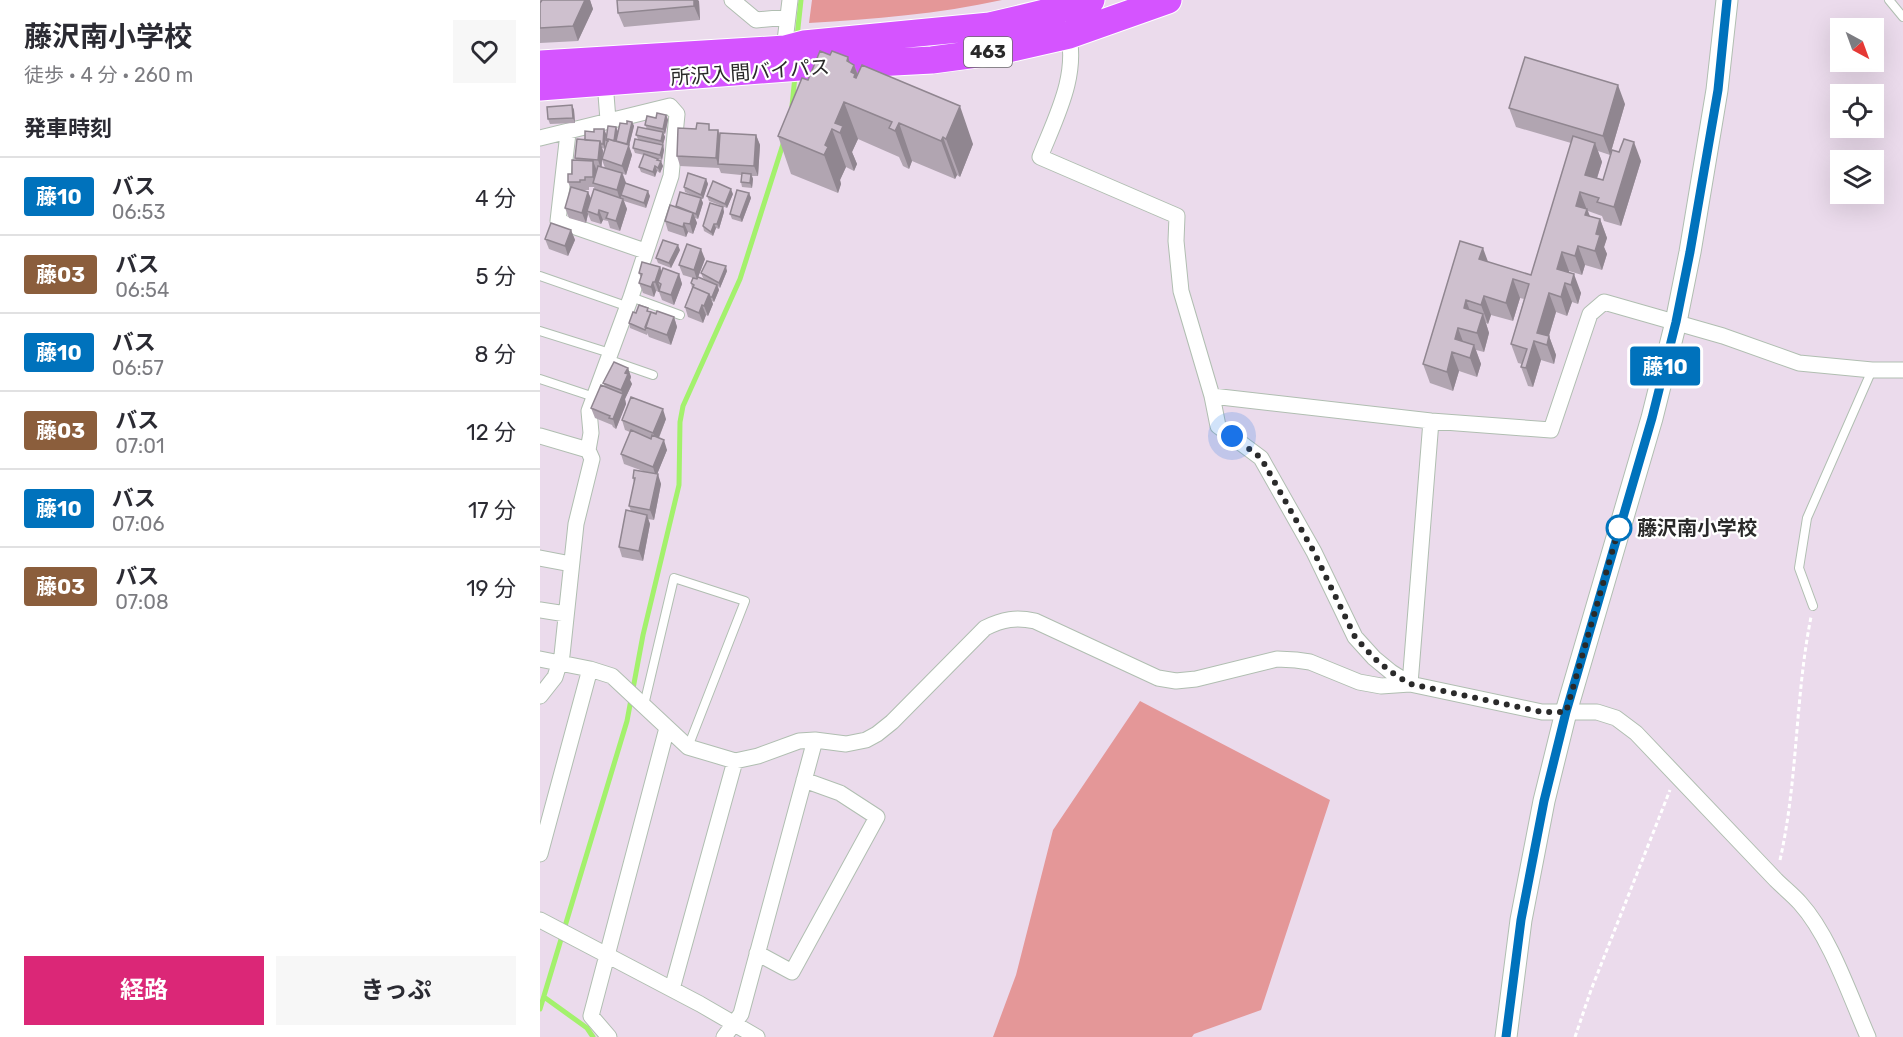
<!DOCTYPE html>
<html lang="ja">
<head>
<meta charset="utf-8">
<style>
	body { margin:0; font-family:Rubik,"Noto Sans JP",sans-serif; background:#f7f7f7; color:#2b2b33; height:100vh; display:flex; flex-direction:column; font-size:22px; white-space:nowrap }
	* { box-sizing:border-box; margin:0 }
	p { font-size:20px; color:#7c7c81 }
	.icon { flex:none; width:33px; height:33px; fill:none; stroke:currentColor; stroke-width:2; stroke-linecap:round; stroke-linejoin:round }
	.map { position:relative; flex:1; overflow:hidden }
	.side { display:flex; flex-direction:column; background:#fff; width:540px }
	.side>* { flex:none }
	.badge { padding:0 12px; border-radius:4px; font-size:21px; line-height:39px }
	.needle { width:39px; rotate:139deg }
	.fabs { position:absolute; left:1290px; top:18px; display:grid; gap:12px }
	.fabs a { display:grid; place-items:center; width:54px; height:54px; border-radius:0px; background:#fff; box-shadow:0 6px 24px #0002; font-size:30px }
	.you { position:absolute; width:30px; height:30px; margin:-15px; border:4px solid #fff; border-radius:50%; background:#1a73e8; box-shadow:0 0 0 9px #1a73e833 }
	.map>.badge { position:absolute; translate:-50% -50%; box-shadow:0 0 0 3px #fff }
	h2 { padding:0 24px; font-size:22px; line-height:54px }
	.round { display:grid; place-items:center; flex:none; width:63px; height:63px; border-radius:0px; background:#f7f7f7 }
	.overview { display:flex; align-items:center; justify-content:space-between; height:102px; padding:0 24px }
	h1 { font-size:28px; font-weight:700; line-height:45px }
	.cta { display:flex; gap:12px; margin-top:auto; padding:12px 24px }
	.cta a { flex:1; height:69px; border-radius:0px; background:#db2777; color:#fff; font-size:24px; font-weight:700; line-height:69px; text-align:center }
	.cta a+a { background:#f7f7f7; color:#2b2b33 }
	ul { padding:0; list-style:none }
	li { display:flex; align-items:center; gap:18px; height:78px; padding:0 24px; border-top:2px solid #e1e1e2 }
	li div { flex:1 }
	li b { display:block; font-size:22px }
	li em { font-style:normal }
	li .badge { min-width:66px; font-weight:700; text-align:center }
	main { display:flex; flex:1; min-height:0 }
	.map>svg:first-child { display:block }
	.green { fill:#e49798 }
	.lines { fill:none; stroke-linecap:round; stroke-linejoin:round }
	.stream { stroke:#a3f16c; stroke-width:5 }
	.lane-casing { stroke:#b0beb1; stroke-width:10 }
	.street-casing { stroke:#b0beb1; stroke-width:17 }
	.secondary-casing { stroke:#b0beb1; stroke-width:23 }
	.highway-casing { stroke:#fff; stroke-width:29 }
	.path { stroke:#fff; stroke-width:3; stroke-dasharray:4.5 3; stroke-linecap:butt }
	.lane { stroke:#fff; stroke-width:8 }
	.street { stroke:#fff; stroke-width:15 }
	.secondary { stroke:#fff; stroke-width:21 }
	.highway { stroke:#d554ff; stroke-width:27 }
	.wall { fill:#b1a5b1; fill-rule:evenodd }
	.shaded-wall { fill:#908690 }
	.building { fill:#cec0ce; stroke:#908690; stroke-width:1.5 }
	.line-casing { stroke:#fff; stroke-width:14 }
	.line { stroke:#0072bc; stroke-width:9 }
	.walk { stroke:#2a2a2a; stroke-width:6; stroke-dasharray:0 10.8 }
	.stop-dot { fill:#fff; stroke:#0072bc; stroke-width:3 }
	.labels { text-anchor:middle; stroke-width:4.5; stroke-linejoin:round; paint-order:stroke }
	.shield { fill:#fff; stroke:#6a6a6a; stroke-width:1.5 }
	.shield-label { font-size:18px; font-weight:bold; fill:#2a2a2a }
	.street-label { font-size:20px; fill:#2a2a2a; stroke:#fff }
	.stop-label { font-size:20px; font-weight:bold; fill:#2a2a2a; stroke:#fff; text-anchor:start }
</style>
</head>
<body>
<main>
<section class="side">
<div class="overview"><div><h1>藤沢南小学校</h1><p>徒歩 · 4 分 · 260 m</p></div><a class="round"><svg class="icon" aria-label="heart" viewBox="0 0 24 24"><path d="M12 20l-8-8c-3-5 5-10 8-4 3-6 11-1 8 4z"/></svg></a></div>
<h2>発車時刻</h2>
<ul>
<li><span class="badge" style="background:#0072bc;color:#fff">藤10</span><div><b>バス</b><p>06:53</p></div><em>4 分</em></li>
<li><span class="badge" style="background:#8b5e3c;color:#fff">藤03</span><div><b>バス</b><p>06:54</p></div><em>5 分</em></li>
<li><span class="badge" style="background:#0072bc;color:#fff">藤10</span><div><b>バス</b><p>06:57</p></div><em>8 分</em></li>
<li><span class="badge" style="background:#8b5e3c;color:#fff">藤03</span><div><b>バス</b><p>07:01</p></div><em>12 分</em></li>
<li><span class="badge" style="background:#0072bc;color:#fff">藤10</span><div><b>バス</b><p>07:06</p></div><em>17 分</em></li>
<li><span class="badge" style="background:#8b5e3c;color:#fff">藤03</span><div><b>バス</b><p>07:08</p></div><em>19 分</em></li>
</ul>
<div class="cta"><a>経路</a><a>きっぷ</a></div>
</section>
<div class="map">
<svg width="1363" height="1037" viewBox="0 0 1363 1037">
	<rect width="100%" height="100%" fill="#ebdbec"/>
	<path class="green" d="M 272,0 L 462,0 C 399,14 333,19 269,23 Z
		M 600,701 L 790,800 L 721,1010 L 654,1034 L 652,1037 L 453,1037 L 476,975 L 513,830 Z"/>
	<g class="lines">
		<path class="stream" d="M 257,37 L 261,0
			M 252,106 L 255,76
			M 4,997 L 47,1028 L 53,1037
			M 0,1009 L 87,721 L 103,635 L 139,485 L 140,422 L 143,406 L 200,279 L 244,141"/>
		<defs>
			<path id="lane" d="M 1349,0 L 1363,17
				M 0,276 L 86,306
				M 91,297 L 140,315
				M 0,331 L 70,353
				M 67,359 L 113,375
				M 0,379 L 54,397
				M 1273,606 L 1259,568 L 1267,518 L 1332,370
				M 104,705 L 134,578 L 205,601 L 148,747"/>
			<path id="street" d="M 192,0 L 216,20 L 248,17
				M 527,29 C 540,73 516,117 500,157 L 637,216 L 636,241 L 641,291 L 672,396 L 891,421 L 1011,430 L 1050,314 L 1064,302 L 1183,336 L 1259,363 L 1332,370 L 1363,370
				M 244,49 L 250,0
				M 65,82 L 68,120
				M 28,133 L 18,221 L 105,251
				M 0,138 L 130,106 L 137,114 L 131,176 L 91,297 L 49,411 L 51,433 L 48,450
				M 672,396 L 678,426 L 721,458 L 774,552 L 815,637 L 834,658 L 851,672 L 870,684 L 891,421
				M 0,436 L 48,450 L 52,459 L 36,524 L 22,655 L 15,677 L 0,696
				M 0,558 L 31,564
				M 0,610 L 26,614
				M 0,659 L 50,669 L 72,676 L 148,747 L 195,761 L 218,756 L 259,741 L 275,740 L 306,744 L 326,740 L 337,734 L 352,722 L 445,628 C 463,619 476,617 495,621 L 618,678 L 636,681 L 656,679 L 737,659 L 756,660 L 770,662 L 819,682 L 841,686 L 870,684 L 1002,712 L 1057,712 L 1076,718 L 1096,733 L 1236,880 C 1244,888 1253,895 1260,903 C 1290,936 1310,996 1328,1037
				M 0,854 L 50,669
				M 0,920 L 160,1004 L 217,1037
				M 217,953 L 252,972 L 337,817 L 300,793 L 264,780
				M 132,989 L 195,761
				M 69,1037 L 51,1016 L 127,728
				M 184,1037 L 201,1014 L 275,740"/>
			<path id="secondary" d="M 966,1037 L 981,920 L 1004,801 L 1026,712 L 1112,418 L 1136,322 L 1150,252 L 1177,90 L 1187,0"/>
			<path id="highway" d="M 0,64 L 245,49 L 264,44 L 450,26 L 521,9 L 551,0
				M 0,87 L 260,67 L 392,60 L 459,51 L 529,35 L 628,0"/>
		</defs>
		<use href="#lane" class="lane-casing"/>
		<use href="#street" class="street-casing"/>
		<use href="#secondary" class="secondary-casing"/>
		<use href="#highway" class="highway-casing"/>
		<path class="path" d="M 1240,860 C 1258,780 1255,697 1271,617
			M 1035,1037 L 1051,990 L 1130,790"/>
		<use href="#lane" class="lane"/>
		<use href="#street" class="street"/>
		<use href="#secondary" class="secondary"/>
		<use href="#highway" class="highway"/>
	</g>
	<path class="wall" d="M 0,0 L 50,0 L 53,9 L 38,41 L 0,43 Z
		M 159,1 L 160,20 L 84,27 L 78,13 Z
		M 310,63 L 314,65 L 318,74 L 433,144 L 420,177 L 417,175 L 415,179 L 372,161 L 369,169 L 363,166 L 359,157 L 318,139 L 312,152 L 317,164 L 314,171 L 306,167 L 300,180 L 301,184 L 298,193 L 251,174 L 238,136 Z
		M 1085,104 L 1070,155 L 1058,151 L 1062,162 L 1057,178 L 1063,180 L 1101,161 L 1081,226 L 1064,221 L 1062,216 L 1048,211 L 1050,216 L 1060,219 L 1067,238 L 1064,247 L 1067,254 L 1062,270 L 1045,265 L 1042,275 L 1029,271 L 1029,272 L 1041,293 L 1038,304 L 1032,302 L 1027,316 L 1016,312 L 1009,336 L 1016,355 L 1014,364 L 1001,360 L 993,387 L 988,386 L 981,367 L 982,364 L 978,363 L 971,344 L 984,299 L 980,298 L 973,321 L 951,315 L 948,324 L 946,323 L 949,333 L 944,352 L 936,350 L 941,364 L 937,377 L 919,371 L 913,391 L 890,383 L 883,364 L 948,262 L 991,275 L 1031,143 L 976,127 L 969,108 Z
		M 32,105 L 34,110 L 35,123 L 10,124 L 8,119 Z
		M 126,115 L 128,120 L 125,134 L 123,133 L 125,137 L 123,145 L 124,150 L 122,160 L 118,159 L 123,166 L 120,173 L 117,171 L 115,177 L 101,172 L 99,167 L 104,155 L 95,153 L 93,148 L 98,139 L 96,135 L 107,129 L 105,125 L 116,118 Z
		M 92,122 L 94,126 L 89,146 L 92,155 L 86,175 L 83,174 L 86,183 L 110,196 L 106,208 L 84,201 L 87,209 L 80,231 L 70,228 L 68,221 L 63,220 L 61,224 L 51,221 L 48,214 L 46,223 L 29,218 L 25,208 L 31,189 L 28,182 L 32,174 L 36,160 L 35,158 L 45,140 L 54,132 L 64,129 L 66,134 L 65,149 L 62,148 L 63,151 L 63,158 L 67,144 L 66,140 L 76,127 L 78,132 L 87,124 ZM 62,160 L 65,168 L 62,167 ZM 49,187 L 54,187 L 55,190 L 51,199 L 48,192 L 44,190 L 49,190 Z
		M 171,130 L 178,130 L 180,136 L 216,135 L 220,145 L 218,176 L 212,176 L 213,179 L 212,188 L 202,187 L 201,182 L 201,175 L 181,173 L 179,168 L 140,166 L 137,156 Z
		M 166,179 L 168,184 L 163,199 L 161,199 L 163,203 L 158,219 L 155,218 L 157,223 L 153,234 L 148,232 L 146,237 L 128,231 L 125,221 L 136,207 L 136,206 L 159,198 L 145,192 L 144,187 Z
		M 209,193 L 211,198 L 202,222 L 192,219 L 190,214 Z
		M 193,194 L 187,208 L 169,201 L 167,196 Z
		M 183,207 L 184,212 L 179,229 L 176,228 L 173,236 L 164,231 L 163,226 Z
		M 31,230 L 35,240 L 28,256 L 9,249 L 5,239 Z
		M 140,250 L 131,268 L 118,263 L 116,258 Z
		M 165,259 L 158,277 L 171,283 L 163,278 L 161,273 L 187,271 L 180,288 L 178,286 L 179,290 L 174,302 L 172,301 L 173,304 L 168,316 L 166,315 L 163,323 L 148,317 L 145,307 L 152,288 L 151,283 L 153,278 L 143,275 L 139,265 Z
		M 120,267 L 122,272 L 139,274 L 142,284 L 134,305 L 122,300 L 119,292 L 116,291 L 114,297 L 103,293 L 99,283 L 101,278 L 99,273 Z
		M 109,311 L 134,317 L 137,327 L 131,345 L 109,337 L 107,333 L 107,335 L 90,328 L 89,323 L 96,313 Z
		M 88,368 L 91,377 L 90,380 L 92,384 L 85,399 L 86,404 L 76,429 L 73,427 L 72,425 L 55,418 L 51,408 L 65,387 L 63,383 Z
		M 126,419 L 119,438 L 127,450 L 117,474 L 121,484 L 114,520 L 108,519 L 110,524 L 103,561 L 82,557 L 79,547 L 91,511 L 89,506 L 94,482 L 93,478 L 103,471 L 84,464 L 81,454 L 90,432 L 85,430 L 82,420 Z"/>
	<path class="shaded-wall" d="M 45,0 L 50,0 L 53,9 L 38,41 L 33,26 Z
		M 154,0 L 158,0 L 159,1 L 160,20 L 154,6 Z
		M 308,57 L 312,69 L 314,65 L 328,102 L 321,99 L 307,61 Z
		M 1078,85 L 1085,104 L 1070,155 L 1063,136 Z
		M 304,102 L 318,139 L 312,152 L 317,164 L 314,171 L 300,133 L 295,123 Z
		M 32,105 L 34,110 L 35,123 L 33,118 Z
		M 420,106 L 433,144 L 420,177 L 406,139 Z
		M 126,115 L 128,120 L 125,134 L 123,129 Z
		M 92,122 L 94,126 L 89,146 L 92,155 L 86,175 L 82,166 L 88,147 L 87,144 Z
		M 359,123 L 372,161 L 369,169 L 355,131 Z
		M 76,127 L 78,132 L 75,146 L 73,141 Z
		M 64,129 L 66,134 L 65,149 L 63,144 Z
		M 292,129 L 306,167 L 300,180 L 301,184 L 298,193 L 284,155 L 285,145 Z
		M 178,130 L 181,140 L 178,164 L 176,158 Z
		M 123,132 L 125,137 L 123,145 L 124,150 L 122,160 L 120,155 L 123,145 L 121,141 Z
		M 216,135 L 220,145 L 218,176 L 214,166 Z
		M 403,137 L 417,175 L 415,179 L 401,141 Z
		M 60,141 L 63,151 L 61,169 L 58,160 Z
		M 1094,142 L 1101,161 L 1081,226 L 1074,207 Z
		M 1055,143 L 1062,162 L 1052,194 L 1045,175 Z
		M 53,161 L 57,171 L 55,183 L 53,177 Z
		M 121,161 L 123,166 L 120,173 L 118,168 Z
		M 115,166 L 117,171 L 115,177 L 113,172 Z
		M 82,173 L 86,183 L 81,195 L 81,197 L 80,200 L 77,190 Z
		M 211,174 L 213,179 L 212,188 L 210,183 Z
		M 166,179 L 168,184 L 163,199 L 161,195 Z
		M 191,189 L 193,194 L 187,208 L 185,204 Z
		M 108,191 L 110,196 L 106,208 L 104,203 Z
		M 48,192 L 52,201 L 47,211 L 48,214 L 46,223 L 42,213 Z
		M 1040,192 L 1047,210 L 1047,209 L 1054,228 L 1036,206 Z
		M 209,193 L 211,198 L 202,222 L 200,217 Z
		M 161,198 L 163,203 L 158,219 L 156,214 Z
		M 83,199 L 87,209 L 80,231 L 76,221 Z
		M 183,207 L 184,212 L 179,229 L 177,224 Z
		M 59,210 L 63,220 L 61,224 L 58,215 Z
		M 153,213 L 157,223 L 153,234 L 150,224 Z
		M 1060,219 L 1067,238 L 1064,247 L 1067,254 L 1062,270 L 1055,251 L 1056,234 Z
		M 144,223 L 148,232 L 146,237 L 143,227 Z
		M 174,224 L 176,228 L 173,236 L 171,232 Z
		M 31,230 L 35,240 L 28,256 L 25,246 Z
		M 138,245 L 140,250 L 131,268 L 129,263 Z
		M 1038,246 L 1045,265 L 1042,275 L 1035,256 Z
		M 943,248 L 950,267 L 939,259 Z
		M 161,249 L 165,259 L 157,280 L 154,270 Z
		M 1022,252 L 1029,271 L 1025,284 L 1032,302 L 1027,316 L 1021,297 L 1017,269 Z
		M 186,266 L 187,271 L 180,288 L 179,283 Z
		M 120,267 L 123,277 L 118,282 L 120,288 L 119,292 L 115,282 Z
		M 139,274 L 142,284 L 134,305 L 131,295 Z
		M 1034,274 L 1041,293 L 1038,304 L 1031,285 Z
		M 973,279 L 980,298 L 973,321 L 966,303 Z
		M 113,282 L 116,291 L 114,297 L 111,287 Z
		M 177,285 L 179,290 L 174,302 L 172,297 Z
		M 1009,293 L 1016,312 L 1006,345 L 997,333 Z
		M 169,294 L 173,304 L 168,316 L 164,306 Z
		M 944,296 L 951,315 L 948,324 L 941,305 Z
		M 926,300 L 933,319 L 924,308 Z
		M 162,305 L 166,315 L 163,323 L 159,313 Z
		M 943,314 L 949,333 L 944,352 L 937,333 Z
		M 134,317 L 137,327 L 131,345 L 127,335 Z
		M 918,328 L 925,347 L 915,339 Z
		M 1009,336 L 1016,355 L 1014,364 L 1007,345 Z
		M 994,341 L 1001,360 L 993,387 L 986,368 Z
		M 934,345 L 941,364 L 937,377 L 930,358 Z
		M 912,352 L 919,371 L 913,391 L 907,372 Z
		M 88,368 L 91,377 L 90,380 L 92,384 L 85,399 L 86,404 L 76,429 L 73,419 L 83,395 L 81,390 L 85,373 Z
		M 123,409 L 126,419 L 117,442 L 113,433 Z
		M 124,440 L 127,450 L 116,477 L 113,467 Z
		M 118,474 L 121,484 L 114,520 L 110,510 Z
		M 107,515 L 110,524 L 103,561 L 99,551 Z"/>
	<path class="building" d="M 2,0 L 45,0 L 33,26 L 0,28 L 0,3 Z
		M 77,0 L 154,0 L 154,6 L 78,13 Z
		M 280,51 L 290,55 L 292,51 L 308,57 L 307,61 L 314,65 L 311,72 L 315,74 L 314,77 L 316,78 L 322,65 L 420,106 L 406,139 L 403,137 L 401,141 L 359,123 L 355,131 L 349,128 L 352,122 L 304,102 L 295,123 L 303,126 L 300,133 L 292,129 L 285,145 L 288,147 L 284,155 L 238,136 L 262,78 L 268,80 Z
		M 985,57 L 1078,85 L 1063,136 L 969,108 Z
		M 32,105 L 33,118 L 8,119 L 7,107 Z
		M 117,113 L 126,115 L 123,129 L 105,125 L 107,116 L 116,118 Z
		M 87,121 L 92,122 L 87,144 L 76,141 L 80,123 L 87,124 Z
		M 157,123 L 169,124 L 169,130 L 178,130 L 176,158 L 137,156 L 138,128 L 156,129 Z
		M 68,126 L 76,127 L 74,141 L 68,139 L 68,141 L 66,140 Z
		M 98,127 L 123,132 L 121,141 L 96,135 Z
		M 54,129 L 64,129 L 63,144 L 61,144 L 60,141 L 45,140 L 45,131 L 54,132 Z
		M 180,133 L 216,135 L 214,166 L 178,164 Z
		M 1033,136 L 1055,143 L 1045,175 L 1063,180 L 1072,150 L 1079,152 L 1084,139 L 1094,142 L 1074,207 L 1057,202 L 1059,198 L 1040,192 L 1036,206 L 1047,209 L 1045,215 L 1060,219 L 1056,234 L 1060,235 L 1055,251 L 1038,246 L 1035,256 L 1022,252 L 1017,269 L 1034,274 L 1031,285 L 1025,283 L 1021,297 L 1009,293 L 997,333 L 1009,336 L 1007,345 L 994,341 L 986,368 L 981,367 L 987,349 L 971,344 L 989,284 L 973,279 L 966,303 L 944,296 L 941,305 L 926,300 L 924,308 L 943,314 L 937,333 L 918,328 L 915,339 L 934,345 L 930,358 L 912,352 L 907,372 L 883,364 L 920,241 L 943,248 L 939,259 L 991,275 Z
		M 37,139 L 60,141 L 58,160 L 35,158 Z
		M 68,139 L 89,145 L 82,166 L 62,159 Z
		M 95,139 L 123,145 L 120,155 L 93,148 Z
		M 104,154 L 118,159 L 117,160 L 121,161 L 118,168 L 115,166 L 113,172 L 99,167 Z
		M 32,160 L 53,161 L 53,177 L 45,177 L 45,180 L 40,180 L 40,182 L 28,182 L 28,174 L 32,174 Z
		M 58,166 L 82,173 L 77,190 L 53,183 Z
		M 148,173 L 166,179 L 161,195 L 144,187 Z
		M 202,173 L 211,174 L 210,183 L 201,182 Z
		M 173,181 L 191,189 L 185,204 L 167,196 Z
		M 85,183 L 108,191 L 104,203 L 81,195 Z
		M 31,187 L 48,192 L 42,213 L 25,208 Z
		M 54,189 L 83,199 L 76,221 L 66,218 L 68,213 L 59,210 L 58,215 L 47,211 Z
		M 197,190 L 209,193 L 200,217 L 190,214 Z
		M 140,192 L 161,198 L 156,214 L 136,206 Z
		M 170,203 L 183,207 L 177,224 L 174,224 L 171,232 L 163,226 Z
		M 130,205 L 153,213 L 150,224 L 144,223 L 143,227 L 125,221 Z
		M 11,223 L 31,230 L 25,246 L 5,239 Z
		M 123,240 L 138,245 L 129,263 L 116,258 Z
		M 147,244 L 161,249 L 154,270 L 139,265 Z
		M 167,261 L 186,266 L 179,283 L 161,273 Z
		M 102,262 L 120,267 L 115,282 L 113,282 L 111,287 L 99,283 L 102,274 L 99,273 Z
		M 123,268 L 139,274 L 131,295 L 119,291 L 121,284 L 118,282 Z
		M 158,277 L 177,285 L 172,297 L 170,297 L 169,294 L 153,287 L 152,289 L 154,285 L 151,283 L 153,278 L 157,279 Z
		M 153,287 L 169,294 L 164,306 L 162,305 L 159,313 L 145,307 Z
		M 99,305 L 108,308 L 107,311 L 111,312 L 105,330 L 89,323 L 93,312 L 96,313 Z
		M 117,311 L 134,317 L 127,335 L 105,327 L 111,312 L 116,314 Z
		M 74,362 L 88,368 L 85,373 L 88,374 L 81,390 L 63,383 Z
		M 61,385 L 83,394 L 73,419 L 69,418 L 70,416 L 51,408 Z
		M 91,397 L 123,409 L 113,433 L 82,420 Z
		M 91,430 L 111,439 L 112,435 L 124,440 L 113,467 L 81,454 Z
		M 94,470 L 118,474 L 110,510 L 89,506 L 95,478 L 93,478 Z
		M 86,510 L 107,515 L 99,551 L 79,547 Z"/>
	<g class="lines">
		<defs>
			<path id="line" d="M 966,1037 L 981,920 L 1004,801 L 1026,712 L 1112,418 L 1136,322 L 1150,252 L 1178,90 L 1187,0"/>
		</defs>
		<use href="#line" class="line-casing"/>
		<use href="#line" class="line"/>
		<path class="walk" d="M 692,436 L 721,458 L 774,552 L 815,637 L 834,658 L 851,672 L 870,684 L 1002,712 L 1026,712 L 1079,528"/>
	</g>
	<circle class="stop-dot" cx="1079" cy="528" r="12"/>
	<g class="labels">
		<rect class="shield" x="424" y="37" width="48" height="30" rx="4.5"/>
		<g class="shield-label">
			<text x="448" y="58">463</text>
		</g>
		<g class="street-label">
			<text transform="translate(210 72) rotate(-4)" y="7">所沢入間バイパス</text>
		</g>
		<g class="stop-label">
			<text x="1097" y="535">藤沢南小学校</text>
		</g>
	</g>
</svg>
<div class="fabs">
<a><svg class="needle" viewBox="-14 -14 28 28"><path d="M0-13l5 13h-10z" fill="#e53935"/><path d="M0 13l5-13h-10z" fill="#7c7c81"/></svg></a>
<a><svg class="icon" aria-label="locate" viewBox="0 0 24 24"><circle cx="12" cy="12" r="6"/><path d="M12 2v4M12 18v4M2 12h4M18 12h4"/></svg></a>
<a><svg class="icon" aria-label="layers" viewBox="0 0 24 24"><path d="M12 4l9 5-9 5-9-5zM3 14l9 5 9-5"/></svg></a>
</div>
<div class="you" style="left:692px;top:436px"></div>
<b class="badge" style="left:1125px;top:366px;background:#0072bc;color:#fff">藤10</b>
</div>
</main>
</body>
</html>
